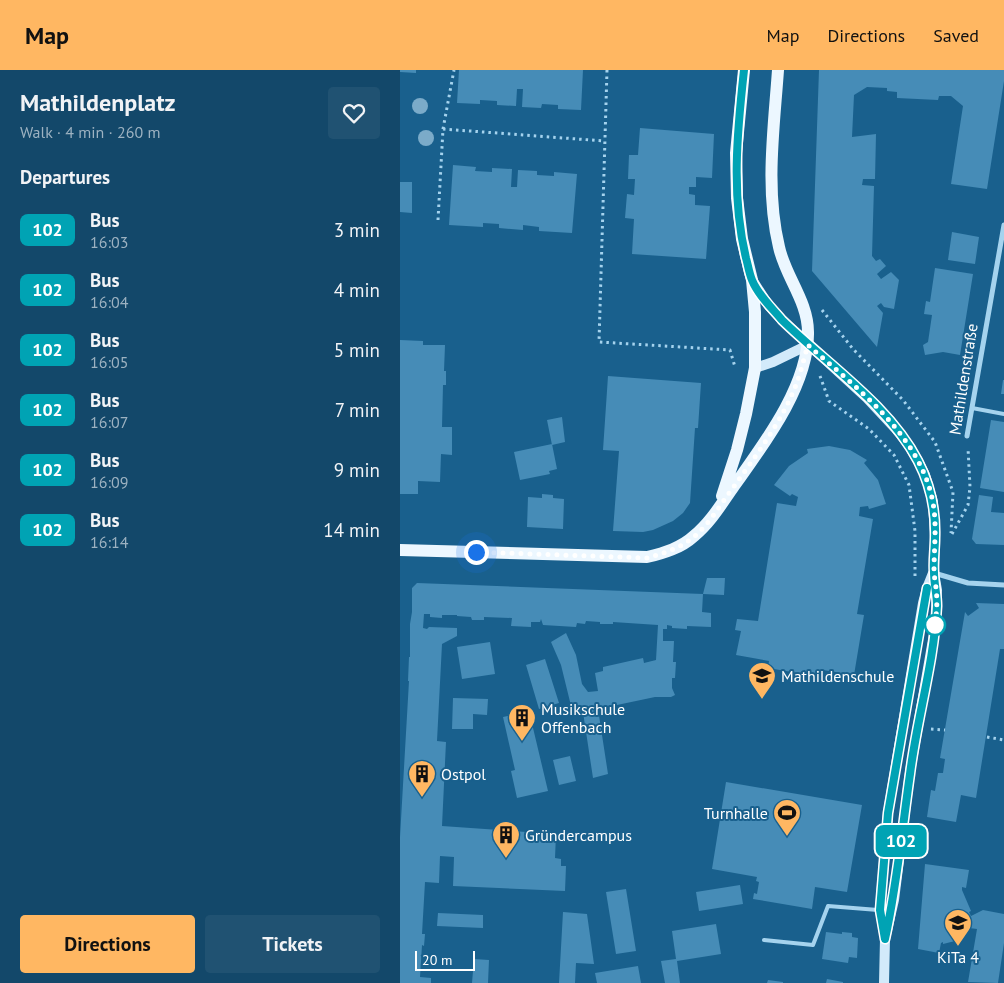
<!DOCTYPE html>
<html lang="en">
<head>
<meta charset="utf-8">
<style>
	body { margin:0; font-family:"PT Sans",sans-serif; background:#205272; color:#f1f3f6; height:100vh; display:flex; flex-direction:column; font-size:19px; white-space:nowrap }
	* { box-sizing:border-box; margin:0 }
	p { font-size:16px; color:#9db2c1 }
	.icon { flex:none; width:28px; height:28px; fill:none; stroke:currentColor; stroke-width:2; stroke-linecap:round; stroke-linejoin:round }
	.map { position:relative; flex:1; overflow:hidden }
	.drawer { display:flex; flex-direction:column; background:#13486a; width:400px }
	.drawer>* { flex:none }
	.badge { padding:0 10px; border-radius:8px; font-size:18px; line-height:32px }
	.scale { position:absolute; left:15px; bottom:12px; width:60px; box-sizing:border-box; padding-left:5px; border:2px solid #fff; border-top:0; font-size:14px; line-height:18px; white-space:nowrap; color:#fff; -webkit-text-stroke:4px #19608d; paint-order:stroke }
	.you { position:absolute; width:25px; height:25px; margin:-12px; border:4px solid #fff; border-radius:50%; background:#1a73e8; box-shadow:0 0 0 8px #1a73e833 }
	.map>.badge { position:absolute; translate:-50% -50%; box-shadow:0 0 0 2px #fff }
	h2 { padding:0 20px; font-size:19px; line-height:45px }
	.round { display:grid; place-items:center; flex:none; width:52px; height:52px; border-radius:5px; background:#205272 }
	.overview { display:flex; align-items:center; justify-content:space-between; height:85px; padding:0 20px }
	h1 { font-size:24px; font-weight:800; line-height:38px }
	.button { display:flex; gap:10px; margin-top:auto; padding:10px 20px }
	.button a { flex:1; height:58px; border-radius:5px; background:#ffb762; color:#111; font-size:20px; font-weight:800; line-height:58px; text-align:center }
	.button a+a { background:#205272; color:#f1f3f6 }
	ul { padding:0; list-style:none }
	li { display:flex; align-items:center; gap:15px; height:60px; padding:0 20px }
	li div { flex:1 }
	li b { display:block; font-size:19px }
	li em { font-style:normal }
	li .badge { min-width:55px; font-weight:700; text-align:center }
	header { display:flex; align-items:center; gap:30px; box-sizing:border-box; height:70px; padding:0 25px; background:#ffb762; color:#111 }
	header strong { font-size:24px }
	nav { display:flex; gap:28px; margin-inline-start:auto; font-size:18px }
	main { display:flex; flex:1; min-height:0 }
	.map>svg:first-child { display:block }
	.building { fill:#468cb7 }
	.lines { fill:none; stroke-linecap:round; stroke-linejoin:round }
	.path { stroke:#a5d3ee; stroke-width:3; stroke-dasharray:2.5 4; stroke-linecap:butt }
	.service { stroke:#a5d3ee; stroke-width:4 }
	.minor { stroke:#a5d3ee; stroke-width:5 }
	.secondary { stroke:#d2eafa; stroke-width:10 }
	.primary { stroke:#ecf7ff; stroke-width:12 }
	.tree { fill:#7babc9 }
	.line-casing { stroke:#fff; stroke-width:11 }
	.line { stroke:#00a3b4; stroke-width:8 }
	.walk { stroke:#fff; stroke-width:5; stroke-dasharray:0 9 }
	.stop-dot { fill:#fff; stroke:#00a3b4; stroke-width:2.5 }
	.labels { text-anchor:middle; stroke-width:4; stroke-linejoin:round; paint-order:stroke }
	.street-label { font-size:16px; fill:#fff; stroke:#19608d }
	.poi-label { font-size:16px; fill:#fff; stroke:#19608d; text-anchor:start }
</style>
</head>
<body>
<header>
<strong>Map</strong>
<nav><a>Map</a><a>Directions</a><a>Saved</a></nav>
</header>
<main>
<section class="drawer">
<div class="overview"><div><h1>Mathildenplatz</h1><p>Walk · 4 min · 260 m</p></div><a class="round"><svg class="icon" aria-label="heart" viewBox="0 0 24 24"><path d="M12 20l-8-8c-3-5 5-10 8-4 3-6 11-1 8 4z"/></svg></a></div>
<h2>Departures</h2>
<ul>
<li><span class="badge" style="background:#00a3b4;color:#fff">102</span><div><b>Bus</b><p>16:03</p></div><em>3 min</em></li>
<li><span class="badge" style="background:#00a3b4;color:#fff">102</span><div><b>Bus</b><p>16:04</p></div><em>4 min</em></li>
<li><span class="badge" style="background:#00a3b4;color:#fff">102</span><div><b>Bus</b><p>16:05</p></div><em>5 min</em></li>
<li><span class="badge" style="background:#00a3b4;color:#fff">102</span><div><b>Bus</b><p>16:07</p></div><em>7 min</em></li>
<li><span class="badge" style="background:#00a3b4;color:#fff">102</span><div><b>Bus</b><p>16:09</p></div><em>9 min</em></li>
<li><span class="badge" style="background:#00a3b4;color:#fff">102</span><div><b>Bus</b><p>16:14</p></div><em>14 min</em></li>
</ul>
<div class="button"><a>Directions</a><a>Tickets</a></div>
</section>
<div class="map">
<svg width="604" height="913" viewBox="0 0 604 913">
	<rect width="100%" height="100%" fill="#19608d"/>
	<path class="building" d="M 0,0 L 16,0 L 16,3 L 0,2 Z
		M 59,0 L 183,0 L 181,40 L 158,39 L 158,35 L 142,34 L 141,38 L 122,37 L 123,19 L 117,19 L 116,36 L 97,35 L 97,31 L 80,30 L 80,34 L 57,33 Z
		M 419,0 L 604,0 L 604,11 L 587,119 L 551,114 L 563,36 L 551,26 L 539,26 L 538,30 L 497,28 L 497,22 L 487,21 L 487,18 L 467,17 L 454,25 L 452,67 L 476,64 L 475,109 L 463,109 L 462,115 L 474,116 L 472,186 L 476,191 L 480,189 L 486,196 L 477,204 L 481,209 L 491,202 L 499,210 L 494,239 L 484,237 L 481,233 L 477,236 L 483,243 L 477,277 L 412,201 Z
		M 240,58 L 314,64 L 312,108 L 296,107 L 296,117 L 289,117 L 289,124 L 295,125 L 295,135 L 310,136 L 306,189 L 232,184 L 234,149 L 225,148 L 227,124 L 234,125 L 235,109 L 228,109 L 229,85 L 238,85 Z
		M 53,95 L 76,97 L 75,101 L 92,102 L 92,98 L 112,99 L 111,117 L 117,117 L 118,100 L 137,101 L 137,105 L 154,106 L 154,102 L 177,104 L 172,163 L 139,161 L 139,157 L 123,155 L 123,160 L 99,158 L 99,154 L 83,153 L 83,157 L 49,155 Z
		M 0,112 L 12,112 L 12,143 L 0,142 Z
		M 552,162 L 579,167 L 575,194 L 548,190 Z
		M 535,198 L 573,204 L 560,285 L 543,282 L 525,285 L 523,275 L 528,272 L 532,245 L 524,244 L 526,231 L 530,232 Z
		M 0,270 L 23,271 L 23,275 L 45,275 L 44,301 L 46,301 L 46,315 L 43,315 L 42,357 L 52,357 L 52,385 L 41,384 L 40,412 L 18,411 L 18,424 L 0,424 Z
		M 208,306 L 301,313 L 298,358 L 295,358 L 290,433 L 283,443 L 273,451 L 253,460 L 243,462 L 213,461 L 219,381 L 203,380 Z
		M 603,310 L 604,310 L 604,324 L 601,324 Z
		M 162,347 L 165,372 L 152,375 L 147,350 Z
		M 591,350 L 604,352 L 604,422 L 580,418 Z
		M 152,374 L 157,399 L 149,401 L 150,404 L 120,410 L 114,382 Z
		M 429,376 L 450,380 L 467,390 L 464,393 L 478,410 L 486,434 L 469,439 L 468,436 L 460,437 L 459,446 L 473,449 L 457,544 L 464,545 L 454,605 L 423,600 L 422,607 L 368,598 L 369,591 L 336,585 L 341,561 L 335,560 L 337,549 L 358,551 L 377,433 L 396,436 L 398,427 L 392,424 L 390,426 L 374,415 L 389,396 L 408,383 L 407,379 Z
		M 142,424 L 153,425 L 153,428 L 164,429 L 163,459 L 127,457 L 128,427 L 142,428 Z
		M 579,425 L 593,427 L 591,442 L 604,443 L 604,475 L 576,474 L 572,469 Z
		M 307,508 L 325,508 L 324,525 L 303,524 L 302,542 L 311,543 L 311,557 L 287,556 L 287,559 L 272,558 L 272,556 L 267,555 L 267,559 L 263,559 L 263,571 L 274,571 L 273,592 L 276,592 L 275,608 L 272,608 L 272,618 L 275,625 L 271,627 L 255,627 L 198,639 L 208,704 L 193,708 L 183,642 L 173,644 L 161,595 L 151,572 L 166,563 L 176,585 L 182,614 L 188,622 L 198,621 L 195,603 L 203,601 L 203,597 L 243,588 L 244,593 L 256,590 L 258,555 L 213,552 L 213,554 L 200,554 L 200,552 L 186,551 L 185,554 L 177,553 L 176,557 L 143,555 L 141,549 L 140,552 L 131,552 L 131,557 L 111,556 L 112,548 L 84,547 L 84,550 L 72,550 L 71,547 L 57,546 L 57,545 L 42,545 L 42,548 L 30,547 L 30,544 L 24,544 L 23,558 L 27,559 L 29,557 L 57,558 L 57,566 L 42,574 L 37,671 L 46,672 L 42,756 L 156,764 L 155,788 L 161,789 L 161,796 L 166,796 L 165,821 L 53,816 L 54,787 L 40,786 L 39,813 L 25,812 L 22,864 L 25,864 L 24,876 L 22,875 L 20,907 L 31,908 L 31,913 L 0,913 L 0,767 L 9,611 L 8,611 L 9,587 L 10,587 L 10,554 L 12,542 L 12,518 L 17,513 L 303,524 Z
		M 576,533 L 604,534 L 604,579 L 600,579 L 576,728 L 561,725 L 556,752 L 527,747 L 531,720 L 535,721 L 538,703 L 543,703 L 545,689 L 540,688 L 565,542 L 568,546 L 579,538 Z
		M 90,572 L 95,604 L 62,609 L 57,577 Z
		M 145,589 L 159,633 L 139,639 L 126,595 Z
		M 53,628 L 88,629 L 87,645 L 73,644 L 73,659 L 52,659 Z
		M 129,641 L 148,721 L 117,728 L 111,701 L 115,700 L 103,647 Z
		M 170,686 L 176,711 L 159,715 L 153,690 Z
		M 326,712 L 462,735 L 447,822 L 415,817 L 412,839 L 353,829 L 354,823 L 357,824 L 359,812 L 356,811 L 357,807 L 312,799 Z
		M 525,794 L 569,800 L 566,818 L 562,817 L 562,820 L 571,841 L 569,842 L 571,846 L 583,840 L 604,844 L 604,873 L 598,913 L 568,912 L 577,859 L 561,857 L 559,866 L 554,867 L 555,871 L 543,874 L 543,872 L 541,873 L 539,883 L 518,879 Z
		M 340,815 L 343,834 L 299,841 L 296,822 Z
		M 226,819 L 236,881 L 216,884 L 206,822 Z
		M 163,842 L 187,844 L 194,894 L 176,893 L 175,913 L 159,913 Z
		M 38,843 L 83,845 L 83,858 L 37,856 Z
		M 316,854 L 321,884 L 277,891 L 280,913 L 265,913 L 261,891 L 276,889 L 272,861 Z
		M 426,862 L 442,864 L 442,862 L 452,863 L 452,867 L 458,868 L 457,888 L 449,887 L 448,893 L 422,889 Z
		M 74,889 L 89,890 L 88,913 L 72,913 Z
		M 238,896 L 241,913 L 197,913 L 195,903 Z
		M 427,909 L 443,912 L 443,913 L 426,913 Z
		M 368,910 L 383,912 L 383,913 L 367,913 Z"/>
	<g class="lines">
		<path class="path" d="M 207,0 L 199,272 L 330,280 L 335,297
			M 43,59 L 204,71
			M 38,150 L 43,59 L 54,0
			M 422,240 L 453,279 L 503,330 L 535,372 L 553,422 L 551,463
			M 420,306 L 429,331 L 469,359 L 494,385 L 509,415 L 515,461 L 515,506
			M 552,464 L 568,435 L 570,417 L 568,378
			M 531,659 L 545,660
			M 587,667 L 604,670"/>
		<path class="service" d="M 572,338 L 604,344
			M 364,870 L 413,875 L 428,836 L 478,840"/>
		<path class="minor" d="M 567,366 L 604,155
			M 534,503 L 568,513 L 604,515"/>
		<path class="secondary" d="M 353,211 L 369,236 L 382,250 L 467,328 L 495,358 L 507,373 L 518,391 L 525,405 L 533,432 L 535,467 L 534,503 L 537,520 L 535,558 L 510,702 L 494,830 L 485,869 L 484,913
			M 355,298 L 373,292 L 408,275
			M 484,863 L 480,840 L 488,743 L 523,533 L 527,518 L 533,503"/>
		<path class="primary" d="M 322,426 L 337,380 L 346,344 L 355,298 L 355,242 L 352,210 L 342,169 L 337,128 L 336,83 L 344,0
			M 0,480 L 247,487 C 264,483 281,478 294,466 C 311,452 322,433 334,416 C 364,374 409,315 408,262 C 408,231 385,206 379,177 C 365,119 374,58 378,0"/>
	</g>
	<g class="tree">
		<circle cx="20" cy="36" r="8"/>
		<circle cx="26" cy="68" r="8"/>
	</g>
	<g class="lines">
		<defs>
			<path id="line" d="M 344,0 C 337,63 331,126 346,188 C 348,195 349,203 352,210 C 358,225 372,238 382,250 C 427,294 489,335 518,391 C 531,416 536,441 535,468 C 535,479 533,491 534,502 C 534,514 537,524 537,536 C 534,593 517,648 510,704 C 502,760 497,815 485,869 L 480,840 L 488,743 L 527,518"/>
		</defs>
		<use href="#line" class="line-casing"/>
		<use href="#line" class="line"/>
		<path class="walk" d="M 76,482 L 247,488 C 264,483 281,478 295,466 C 311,452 322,432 335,415 C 357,384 382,351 396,315 C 401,302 404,288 408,275 C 456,318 521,365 533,433 C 537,455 534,478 534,501 C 534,507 536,513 536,520 C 538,532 536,545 535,558 L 535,555"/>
	</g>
	<defs>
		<symbol id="school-pin" viewBox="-11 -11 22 30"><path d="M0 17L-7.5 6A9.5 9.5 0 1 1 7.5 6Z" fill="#ffb762" stroke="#19608d"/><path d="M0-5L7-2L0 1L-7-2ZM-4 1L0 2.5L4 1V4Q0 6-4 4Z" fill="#111"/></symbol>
		<symbol id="building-pin" viewBox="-11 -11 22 30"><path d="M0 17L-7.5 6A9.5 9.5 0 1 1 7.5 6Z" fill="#ffb762" stroke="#19608d"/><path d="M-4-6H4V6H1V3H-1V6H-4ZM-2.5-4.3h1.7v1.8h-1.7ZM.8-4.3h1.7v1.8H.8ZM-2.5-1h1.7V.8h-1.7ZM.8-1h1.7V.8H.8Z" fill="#111"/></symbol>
		<symbol id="stadium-pin" viewBox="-11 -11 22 30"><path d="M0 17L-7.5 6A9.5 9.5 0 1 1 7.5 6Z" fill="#ffb762" stroke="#19608d"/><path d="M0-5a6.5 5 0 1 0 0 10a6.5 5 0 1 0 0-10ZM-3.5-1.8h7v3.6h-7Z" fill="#111"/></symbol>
	</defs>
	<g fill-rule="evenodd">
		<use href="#school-pin" x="346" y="590" width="32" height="43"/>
		<use href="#building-pin" x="106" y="632" width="32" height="43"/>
		<use href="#building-pin" x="6" y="688" width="32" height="43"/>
		<use href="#stadium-pin" x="371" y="727" width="32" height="43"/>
		<use href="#building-pin" x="90" y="749" width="32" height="43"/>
		<use href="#school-pin" x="542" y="837" width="32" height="43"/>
	</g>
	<circle class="stop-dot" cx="535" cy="555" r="10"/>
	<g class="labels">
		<g class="street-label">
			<text transform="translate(563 309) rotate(-81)" y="6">Mathildenstraße</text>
		</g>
		<g class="poi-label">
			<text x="381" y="612">Mathildenschule</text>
			<text x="141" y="645">Musikschule<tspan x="141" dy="18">Offenbach</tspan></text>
			<text x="41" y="710">Ostpol</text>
			<text x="368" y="749" text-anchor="end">Turnhalle</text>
			<text x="125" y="771">Gründercampus</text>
			<text x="558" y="893" text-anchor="middle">KiTa 4</text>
		</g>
	</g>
</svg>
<div class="scale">20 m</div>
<div class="you" style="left:76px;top:482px"></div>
<b class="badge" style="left:501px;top:771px;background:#00a3b4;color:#fff">102</b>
</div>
</main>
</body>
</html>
